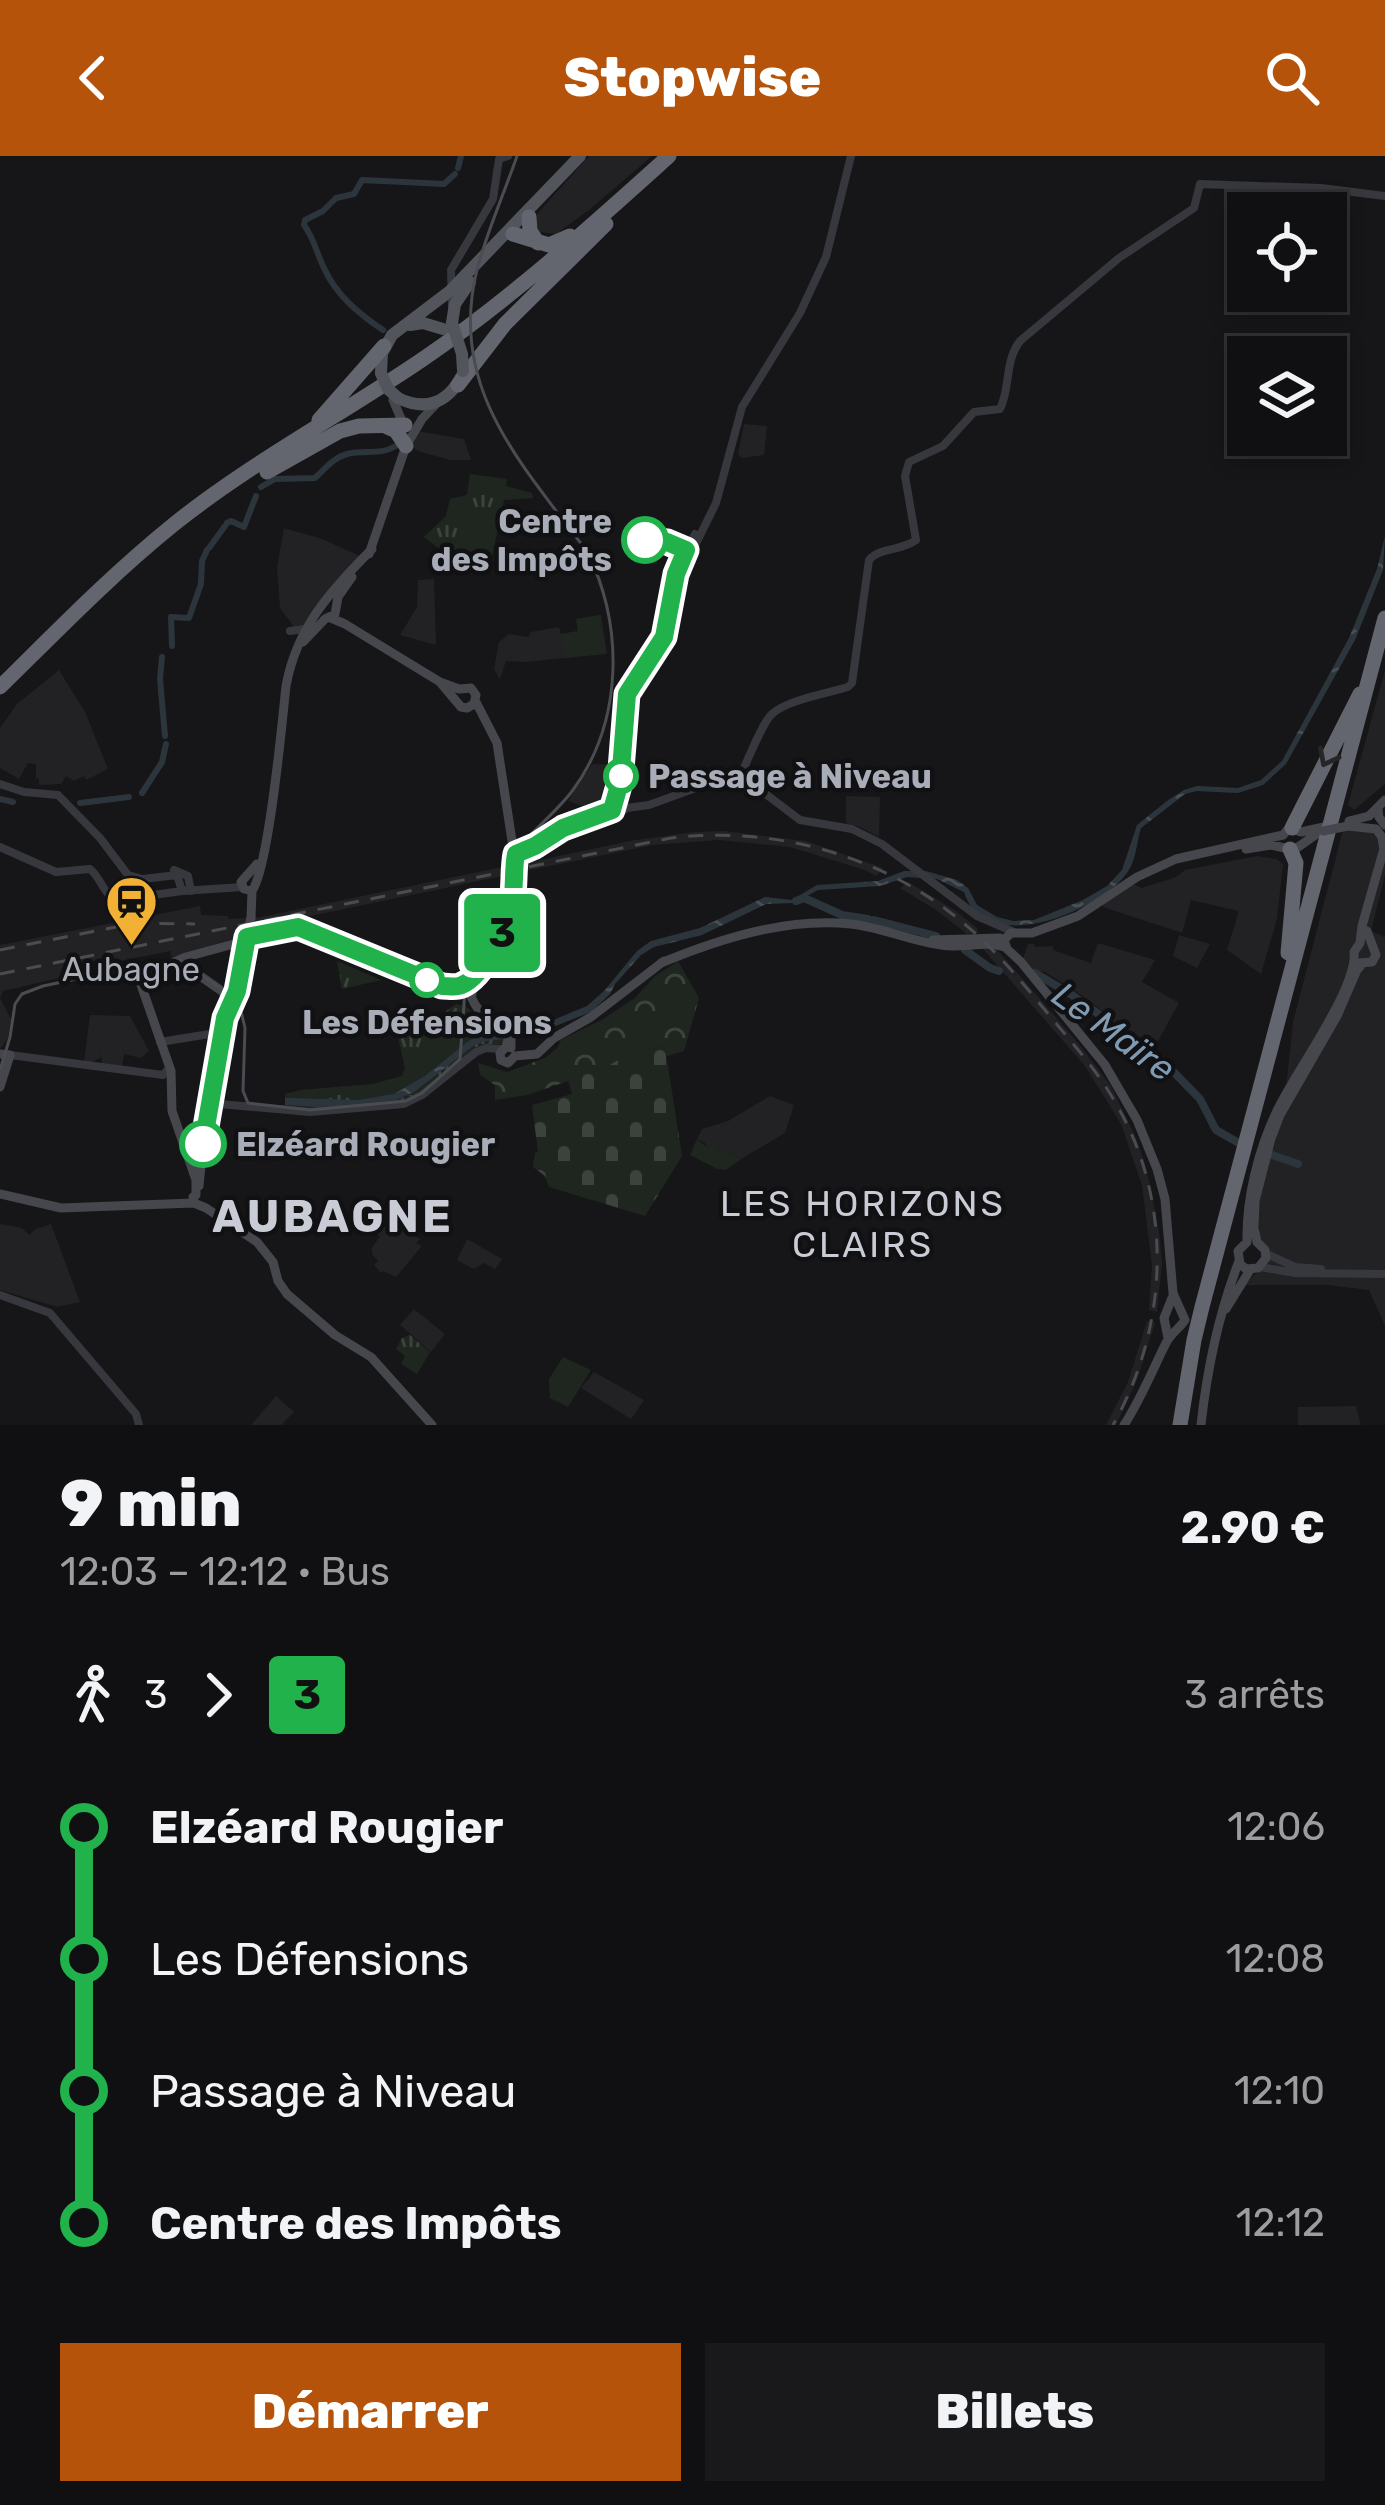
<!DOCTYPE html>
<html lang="fr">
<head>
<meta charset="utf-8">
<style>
	body { margin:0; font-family:Rubik,sans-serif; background:#19191b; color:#f1f3f6; height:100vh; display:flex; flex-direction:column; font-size:45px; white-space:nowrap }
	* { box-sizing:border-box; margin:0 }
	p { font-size:39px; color:#9c9d9f }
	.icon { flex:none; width:66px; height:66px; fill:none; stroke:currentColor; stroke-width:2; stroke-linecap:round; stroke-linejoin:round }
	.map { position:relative; height:1269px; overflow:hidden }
	.sheet { display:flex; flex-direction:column; background:#101012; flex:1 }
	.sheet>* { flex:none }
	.badge { padding:0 24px; border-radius:9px; font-size:42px; line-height:78px }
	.controls { position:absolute; left:1227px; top:36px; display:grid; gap:24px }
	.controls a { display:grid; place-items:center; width:120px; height:120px; border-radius:0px; background:#101012; box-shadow:0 6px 18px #0003,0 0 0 3px #303032; font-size:60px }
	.map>.badge { position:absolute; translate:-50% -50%; box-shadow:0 0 0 6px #fff }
	.legs { display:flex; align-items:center; gap:18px; height:132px; padding:0 60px; font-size:39px }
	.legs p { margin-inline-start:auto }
	.summary { display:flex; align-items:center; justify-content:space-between; height:204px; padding:0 60px }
	h1 { font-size:66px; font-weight:800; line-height:90px }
	.cta { display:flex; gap:24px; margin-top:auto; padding:24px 60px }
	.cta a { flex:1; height:138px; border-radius:0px; background:#b45309; color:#fff; font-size:48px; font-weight:800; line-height:138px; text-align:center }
	.cta a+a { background:#19191b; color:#f1f3f6 }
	ul { padding:0 60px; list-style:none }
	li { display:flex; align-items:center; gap:42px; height:132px; font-size:45px }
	li i { display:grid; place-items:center; width:18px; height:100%; margin:0 15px; background:currentColor }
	li i::after { content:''; width:30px; height:30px; margin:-15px; border:9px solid; border-radius:50%; background:#101012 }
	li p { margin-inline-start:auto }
	li:first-child i { background:linear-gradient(#0000 50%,currentColor 0) }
	li:last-child i { background:linear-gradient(currentColor 50%,#0000 0) }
	header { display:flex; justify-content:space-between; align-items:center; height:156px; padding:0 60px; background:#b45309; color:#fff; font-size:54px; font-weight:800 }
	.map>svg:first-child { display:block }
	.built { fill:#222225 }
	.green { fill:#1e261f }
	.forest { fill:url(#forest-crowns) }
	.cemetery { fill:url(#cemetery-stones) }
	.park { fill:url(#park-tufts) }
	.water { fill:url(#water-ripples) }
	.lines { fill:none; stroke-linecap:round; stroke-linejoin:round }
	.canal { stroke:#2c353c; stroke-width:6 }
	.river { stroke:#2c353c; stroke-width:8 }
	.tertiary { stroke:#37383d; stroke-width:8 }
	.secondary { stroke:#45474d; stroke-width:9 }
	.primary { stroke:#53555c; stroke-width:12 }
	.motorway { stroke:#63666e; stroke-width:15 }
	.tram { stroke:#4a4c52; stroke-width:3 }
	.rail { stroke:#4a4c52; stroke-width:3; stroke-dasharray:15 12; stroke-linecap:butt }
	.secondary-bridge { stroke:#45474d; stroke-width:9 }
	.primary-bridge { stroke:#53555c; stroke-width:12 }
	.oneway { stroke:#26262a }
	.line-1-casing { stroke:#fff; stroke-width:27 }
	.line-1 { stroke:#22b24c; stroke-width:18 }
	.stop-1-dot { fill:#fff; stroke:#22b24c; stroke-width:6 }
	.labels { text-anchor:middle; stroke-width:9; stroke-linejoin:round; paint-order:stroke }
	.stop-label { font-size:33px; font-weight:bold; fill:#a8adb8; stroke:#111113; text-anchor:start }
	.poi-label { font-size:33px; fill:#a8adb8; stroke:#111113 }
	.water-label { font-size:36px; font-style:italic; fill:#7f9bb3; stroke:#111113 }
	.neighbourhood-label { font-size:36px; letter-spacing:3px; fill:#c9ccd4; stroke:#111113 }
	.district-label { font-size:45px; font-weight:bold; letter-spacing:3px; fill:#c9ccd4; stroke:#111113 }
</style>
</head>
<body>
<header><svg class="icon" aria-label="back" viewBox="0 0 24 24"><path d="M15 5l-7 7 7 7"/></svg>Stopwise<svg class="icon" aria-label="search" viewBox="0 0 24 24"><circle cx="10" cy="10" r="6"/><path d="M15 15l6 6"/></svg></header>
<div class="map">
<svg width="1385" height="1269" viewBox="0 0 1385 1269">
	<defs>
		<pattern id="forest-crowns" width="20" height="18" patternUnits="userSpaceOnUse" patternTransform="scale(3)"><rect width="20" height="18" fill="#1e261f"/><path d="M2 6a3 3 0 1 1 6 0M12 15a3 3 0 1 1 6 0" fill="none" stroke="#3c433d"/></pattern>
		<pattern id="cemetery-stones" width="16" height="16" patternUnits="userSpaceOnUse" patternTransform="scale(3)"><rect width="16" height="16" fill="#1e261f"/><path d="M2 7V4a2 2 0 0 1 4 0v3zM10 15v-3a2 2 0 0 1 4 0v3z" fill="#3c433d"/></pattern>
		<pattern id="park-tufts" width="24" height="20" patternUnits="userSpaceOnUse" patternTransform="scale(3)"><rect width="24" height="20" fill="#1e261f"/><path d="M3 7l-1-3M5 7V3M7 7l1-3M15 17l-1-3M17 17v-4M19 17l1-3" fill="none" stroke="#3c433d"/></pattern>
		<pattern id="water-ripples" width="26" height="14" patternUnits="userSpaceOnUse" patternTransform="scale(3)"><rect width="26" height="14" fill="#2c353c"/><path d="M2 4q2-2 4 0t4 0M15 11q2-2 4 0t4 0" fill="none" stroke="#485056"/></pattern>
	</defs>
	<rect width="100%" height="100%" fill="#161618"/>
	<path class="built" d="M 589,0 L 652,0 L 589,54 L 556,78 L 538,76 L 535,70 L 537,58 Z
		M 744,268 L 767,270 L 764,299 L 742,302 L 738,298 Z
		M 417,275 L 464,283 L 471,304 L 450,304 L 418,295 L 411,290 Z
		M 284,372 L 322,383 L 360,400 L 333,428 L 303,470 L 294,471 L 280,452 L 277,411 Z
		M 434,423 L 436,489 L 400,479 L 417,451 L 418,424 Z
		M 601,459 L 607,498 L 524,506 L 506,505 L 500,523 L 494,513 L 499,486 L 509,478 L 528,481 L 531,476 L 559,471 L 561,478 L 578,475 L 576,463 Z
		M 59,514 L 85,556 L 108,613 L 86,624 L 84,620 L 74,625 L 66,620 L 61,628 L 39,629 L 39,623 L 36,622 L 36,608 L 28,607 L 19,623 L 0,612 L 0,572 L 17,548 Z
		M 1385,514 L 1385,628 L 1354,654 L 1348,649 Z
		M 592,608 L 617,609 L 615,633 L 609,646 L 592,653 L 568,645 Z
		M 846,640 L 880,641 L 879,681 L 860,671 L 846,667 Z
		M 1343,674 L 1370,674 L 1385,687 L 1385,719 L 1371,775 L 1385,781 L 1385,1170 L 1369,1134 L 1328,1129 L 1245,1129 L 1254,1119 L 1263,1114 L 1269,1096 L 1260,1082 L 1257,1050 L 1283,959 L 1293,866 Z
		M 724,675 L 806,685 L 883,712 L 877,720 L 862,713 L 790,691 L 718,684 L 653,689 L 521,716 L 521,708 L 635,684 L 695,676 Z
		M 1257,700 L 1276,703 L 1283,708 L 1277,763 L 1261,818 L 1227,794 L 1239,755 L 1191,744 L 1182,777 L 1103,751 L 1102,748 L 1132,728 L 1142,732 L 1176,721 L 1185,714 Z
		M 512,709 L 513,718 L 253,772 L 256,762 Z
		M 908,726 L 956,755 L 977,772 L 978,777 L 967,778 L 936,754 L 900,732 Z
		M 200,750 L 201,759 L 228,760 L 229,763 L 246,762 L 244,772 L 238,774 L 237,782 L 180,799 L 172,801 L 170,795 L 90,811 L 89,815 L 3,835 L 0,842 L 11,863 L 8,882 L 0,893 L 0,789 Z
		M 1179,779 L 1210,788 L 1197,812 L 1173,800 Z
		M 1098,787 L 1155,804 L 1142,826 L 1179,847 L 1153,894 L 1080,838 L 1045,816 L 1031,814 L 1023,803 L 1028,788 L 1034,788 L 1035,791 L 1053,790 L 1053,794 L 1091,807 Z
		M 994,790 L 1079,888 L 1111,930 L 1136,982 L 1146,1011 L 1159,1075 L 1162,1107 L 1157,1156 L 1149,1154 L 1152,1109 L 1142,1029 L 1121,968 L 1085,910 L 983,793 Z
		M 90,859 L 130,860 L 149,895 L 141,902 L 124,898 L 122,911 L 102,908 L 101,897 L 100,902 L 90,907 L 84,906 Z
		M 770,940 L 794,949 L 785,977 L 741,1003 L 707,991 L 705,987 L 697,983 L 702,973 L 728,965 Z
		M 382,1062 L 420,1083 L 416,1087 L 422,1090 L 396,1121 L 383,1115 L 381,1117 L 374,1109 L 378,1105 L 372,1098 L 372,1092 L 380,1080 L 377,1078 Z
		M 0,1068 L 22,1072 L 29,1079 L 36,1073 L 51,1068 L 80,1146 L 57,1151 L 0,1134 Z
		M 467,1083 L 502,1103 L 495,1113 L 484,1107 L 474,1113 L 457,1104 Z
		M 414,1153 L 445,1178 L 431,1196 L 400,1169 Z
		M 1147,1165 L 1155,1167 L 1137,1224 L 1116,1269 L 1106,1269 L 1128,1226 Z
		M 594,1216 L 644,1244 L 631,1263 L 581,1232 Z
		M 276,1240 L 294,1256 L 281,1269 L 251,1269 Z
		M 1356,1250 L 1361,1269 L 1298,1269 L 1298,1251 Z"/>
	<path class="green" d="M 599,459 L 606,496 L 565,502 L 561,478 L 578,475 L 576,463 Z
		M 697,983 L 707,991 L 714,988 L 717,995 L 721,994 L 741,1003 L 726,1014 L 717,1013 L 690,999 Z
		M 563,1201 L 591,1214 L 568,1251 L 550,1242 L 549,1223 Z"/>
	<path class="forest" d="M 678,805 L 699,842 L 684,895 L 667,900 L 664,891 L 632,896 L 601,914 L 527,939 L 495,944 L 495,929 L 480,919 L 478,907 L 507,916 L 545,902 L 557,892 L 561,884 L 603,863 L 635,842 L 655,820 Z"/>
	<path class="cemetery" d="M 665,891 L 682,1000 L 645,1060 L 549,1031 L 545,1020 L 533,1011 L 535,997 L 538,996 L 532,949 L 572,938 L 568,923 L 601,914 L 632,896 Z"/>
	<path class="park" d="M 470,318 L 507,323 L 506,330 L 532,337 L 533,342 L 504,344 L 490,410 L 485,412 L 464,400 L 459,400 L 455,405 L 424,381 L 446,360 L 450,343 L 467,339 Z
		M 337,805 L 381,824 L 342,833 Z
		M 456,848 L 466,850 L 479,864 L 502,874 L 506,882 L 502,888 L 483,888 L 473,893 L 417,940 L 404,944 L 310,953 L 285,951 L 285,938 L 301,934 L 372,928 L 402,920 L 405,912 L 398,881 L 415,877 Z
		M 410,1179 L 430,1196 L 417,1218 L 401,1208 L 405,1200 L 396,1193 L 402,1182 Z"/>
	<path class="water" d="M 1385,380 L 1383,414 L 1355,484 L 1286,608 L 1263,629 L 1238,637 L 1197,635 L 1185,638 L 1141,672 C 1136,687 1137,703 1127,717 C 1099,755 985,803 964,736 L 937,723 L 907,721 L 880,730 L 818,734 L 794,747 L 766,748 L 702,779 L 654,791 L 641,799 L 615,828 L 610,838 L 591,856 L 530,880 L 485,885 L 473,890 L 414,936 L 396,944 L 358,948 L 319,951 L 285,949 L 285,942 L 358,944 L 394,938 L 425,920 L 470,884 L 483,879 L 529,874 L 587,850 L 605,834 L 637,795 L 651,785 L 700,772 L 765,741 L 792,744 L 817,729 L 878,725 L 904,715 L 926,715 L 957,724 L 968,732 L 977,749 L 997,761 L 1013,765 L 1034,764 L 1083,744 L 1107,730 L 1122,714 L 1137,669 L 1167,645 L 1184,634 L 1197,630 L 1238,632 L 1261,624 L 1282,605 L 1349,482 L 1377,413 Z"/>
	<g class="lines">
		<path class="canal" d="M 458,12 L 461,0
			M 383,174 C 359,158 336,139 324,112 C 317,98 314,82 304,69 L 305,64 L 323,55 L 336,42 L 354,38 L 362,24 L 444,28 L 455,18
			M 261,331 L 275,323 L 315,322 C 325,313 333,302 347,298 C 365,293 379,300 396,290
			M 227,367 L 231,365 L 244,371 L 256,340
			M 209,392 L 225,370
			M 172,490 L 171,461 L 189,462 L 201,428 L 202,405 L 207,394
			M 162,501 L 160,523 L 165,580
			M 142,637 L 162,606 L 166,588
			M 0,643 L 13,646
			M 80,647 L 129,641"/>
		<path class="river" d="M 796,745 L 804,742 L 842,759 L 868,763
			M 874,764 L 936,780
			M 965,794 L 990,812 L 999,815
			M 1035,817 L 1072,839 L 1161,903 L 1200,943 L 1216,974 L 1237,986
			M 1272,999 L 1298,1008"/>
		<path class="tertiary" d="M 452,153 L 451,114 L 493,43 L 499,3 L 508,0
			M 680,408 L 695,378
			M 674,432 L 716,347 L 742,251 L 800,157 L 826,101 L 851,0
			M 290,475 L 305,473
			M 740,621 C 747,606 762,567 772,558 C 787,544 828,537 848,531 L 852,527 L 869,404 C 880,391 902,395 916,384 L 905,320 L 909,306 L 943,290 L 974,256 L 1000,253 C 1011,231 1004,206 1020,185 L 1119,102 L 1194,52 L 1200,28 L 1321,32 L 1385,40
			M 0,628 L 24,636 L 58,639 L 100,682 L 128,719 L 143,723 L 177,719 L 182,735
			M 626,653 C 617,634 621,549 631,531 C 654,487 671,483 674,428
			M 0,691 L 56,716 L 90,713 C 102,723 102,737 117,744 L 182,735 L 242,731
			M 516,698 L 525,696 L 563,672 L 584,663 L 612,654 L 649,649 L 726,621 L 735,620 L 746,623 L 800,664 L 852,673 L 882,688 L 977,760 L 1014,776
			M 174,714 L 188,720 L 191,735
			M 160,886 L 222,876
			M 10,899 L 163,919 L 169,912
			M 210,954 L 219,948 L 310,956 L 404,948 L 422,939 L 476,896 L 486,892 L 502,893
			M 1267,1098 L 1295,1111 L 1321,1113
			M 1260,1111 L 1295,1117 L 1385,1118
			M 0,1139 L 50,1157 L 136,1258 L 139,1269"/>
		<path class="secondary" d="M 393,244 L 405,272
			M 369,398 L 406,290 L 422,263 L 438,246
			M 331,462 L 345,468 L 440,526 L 459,533 L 471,532 L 476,539 L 474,548 L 467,552 L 461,551 L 440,526
			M 303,486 L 325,463 L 335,458 L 338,441 L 352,421
			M 1378,653 L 1379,661 L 1385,669
			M 1349,665 L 1369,660 L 1385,644
			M 1348,670 L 1376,673 L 1382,681 L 1384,695
			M 1246,693 L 1271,689 L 1294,694 L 1318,677
			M 252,735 L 244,733 L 241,726 L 257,708
			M 251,762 L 252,735 C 269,711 282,567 286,530 C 297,470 331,435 372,393
			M 933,784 L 1000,782
			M 179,805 L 233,843
			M 661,807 C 719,783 787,761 851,768 C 881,771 910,785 941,789 C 963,793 984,784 1005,791
			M 1359,807 L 1372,806 L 1376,799 L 1367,775
			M 1362,808 L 1357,814 L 1337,860 L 1280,959 L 1271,983 L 1255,1045 L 1254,1072 L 1257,1086 L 1265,1094 L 1266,1102 L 1258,1112 L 1246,1113 L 1240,1108 L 1238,1095 L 1247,1086 C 1246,1044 1258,995 1276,957 C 1293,919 1358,833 1354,796 L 1360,787 L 1362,770 L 1385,689
			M 472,838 L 472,829 L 501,787 L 512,765 L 518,724 L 497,587 L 476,546
			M 0,898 L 10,899 L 0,931
			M 501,904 L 500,897 L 506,891 L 508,883
			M 501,904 L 508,907 L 515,900 L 537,898 L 554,882 L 591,861 L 664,805
			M 199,1030 L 203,990 L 218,897 L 227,855 L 237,835 L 246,783
			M 0,1038 L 61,1052 L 193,1047
			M 196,1039 L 196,1024 L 172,955 L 171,915 L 139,823 L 141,820 L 186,801 L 241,786 L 247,781 L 299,771 L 442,830 C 482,833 463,840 483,858 C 490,865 502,868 511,874 L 511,892
			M 193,1041 L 194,1047 L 206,1052 L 257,1086 L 273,1106 L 278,1125 L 287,1138 L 335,1179 L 371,1201 L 432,1269
			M 1226,1153 L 1250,1114
			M 1168,1182 L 1164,1162 L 1172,1142
			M 1124,1269 C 1141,1243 1152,1215 1166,1187 C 1171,1177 1179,1173 1185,1164 L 1173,1137 L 1165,1043 L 1157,1013 L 1137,964 L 1105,909 L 1021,806 L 1007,793 L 1004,784 L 1011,777 L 1032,777 L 1078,760 L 1137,721 L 1176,703 L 1283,679 L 1289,672 L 1301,676 L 1324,671
			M 1201,1269 C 1207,1213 1219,1157 1239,1105"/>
		<path class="primary" d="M 452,167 L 455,148 L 470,126
			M 410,169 L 423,167 L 443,173
			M 381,217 L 382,197 L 392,179 L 450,135 L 580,0
			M 398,242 C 424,255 447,248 461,221"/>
		<path class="motorway" d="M 529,61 L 530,75 L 538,87
			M 513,78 L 549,89 L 570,80
			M 458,229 L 505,168 L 606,68
			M 319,264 L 384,190
			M 387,271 L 396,275 L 406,290
			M 267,316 L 340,275 L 359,270 L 405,269
			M 0,531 C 56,476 111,419 173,369 C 250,307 341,259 423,203 C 511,143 590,71 669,0
			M 1292,672 L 1360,538
			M 1288,797 L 1296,707 L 1290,693
			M 1180,1269 L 1194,1184 L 1202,1151 L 1385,462"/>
		<path class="tram" d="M 111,818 L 180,804 L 223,834 L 241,855 L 245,872 L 243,935 L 248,947 L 310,954 L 406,945 L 422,937 L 460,903 L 465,834 L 497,791 L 508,772 L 516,737 L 517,695 C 533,673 556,657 573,634 C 623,565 624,472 588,397 C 524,310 447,233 477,114 C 487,75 504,38 517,0
			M 0,914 L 10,881 L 15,848 L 22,838 L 43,830 L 125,813"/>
		<path class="rail" d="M 0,794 L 136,767 L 195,768
			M 0,818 L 671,682 C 774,670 880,698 961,765 C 994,792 1022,826 1049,859 C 1072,887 1097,914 1115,946 C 1174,1045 1169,1170 1113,1269"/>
		<path class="secondary-bridge" d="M 1323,675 L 1348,670
			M 248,773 L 251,762"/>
		<path class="primary-bridge" d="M 452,167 L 462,198 L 463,215
			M 381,217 L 388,233 L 398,242"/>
	</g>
	<defs><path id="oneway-chevron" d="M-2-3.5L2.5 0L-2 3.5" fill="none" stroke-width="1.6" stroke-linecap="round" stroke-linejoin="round" transform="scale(3)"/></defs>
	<use class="oneway" href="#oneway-chevron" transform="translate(1327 602) rotate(117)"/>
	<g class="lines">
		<defs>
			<path id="line-1" d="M 203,988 L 225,862 L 237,835 L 247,781 L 298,771 L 442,830 C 449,830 456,832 462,829 C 484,820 508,769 512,746 C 515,730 513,713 516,698 L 535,690 L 563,672 L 612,654 L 620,626 L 627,538 L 664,481 L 676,418 L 686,394 L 667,386 L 645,384"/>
		</defs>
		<use href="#line-1" class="line-1-casing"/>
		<use href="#line-1" class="line-1"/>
	</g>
	<defs>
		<symbol id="station-pin" viewBox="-11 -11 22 30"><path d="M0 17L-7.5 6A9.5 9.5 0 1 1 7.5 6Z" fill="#f2b134" stroke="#111113"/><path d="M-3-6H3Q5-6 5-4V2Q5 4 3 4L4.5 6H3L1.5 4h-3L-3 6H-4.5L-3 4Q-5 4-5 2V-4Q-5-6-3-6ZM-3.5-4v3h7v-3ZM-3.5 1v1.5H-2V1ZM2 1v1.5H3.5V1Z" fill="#111"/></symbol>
	</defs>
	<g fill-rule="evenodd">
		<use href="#station-pin" x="102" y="716" width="59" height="81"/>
	</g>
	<g class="stop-1-dot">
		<circle cx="645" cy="384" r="21"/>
		<circle cx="621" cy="620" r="15"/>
		<circle cx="427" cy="824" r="15"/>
		<circle cx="203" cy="988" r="21"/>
	</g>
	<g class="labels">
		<g class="stop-label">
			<text x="612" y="377" text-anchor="end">Centre<tspan x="612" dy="38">des Impôts</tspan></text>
			<text x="648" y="632">Passage à Niveau</text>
			<text x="427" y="878" text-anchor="middle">Les Défensions</text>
			<text x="236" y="1000">Elzéard Rougier</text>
		</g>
		<g class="poi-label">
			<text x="131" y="825">Aubagne</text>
		</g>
		<g class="water-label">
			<text transform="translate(1114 875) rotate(36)" y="13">Le Maïre</text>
		</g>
		<g class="neighbourhood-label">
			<text x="863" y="1060">LES HORIZONS<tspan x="863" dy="41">CLAIRS</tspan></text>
		</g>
		<g class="district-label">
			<text x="333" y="1076">AUBAGNE</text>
		</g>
	</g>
</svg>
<div class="controls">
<a><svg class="icon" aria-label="locate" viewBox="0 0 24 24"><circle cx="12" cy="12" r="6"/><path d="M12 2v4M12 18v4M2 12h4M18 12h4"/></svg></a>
<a><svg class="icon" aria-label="layers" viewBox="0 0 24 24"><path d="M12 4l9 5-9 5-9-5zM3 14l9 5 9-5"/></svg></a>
</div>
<b class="badge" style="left:502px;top:777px;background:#22b24c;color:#111">3</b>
</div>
<section class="sheet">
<div class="summary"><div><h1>9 min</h1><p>12:03 – 12:12 · Bus</p></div><b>2.90 €</b></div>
<div class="legs"><svg class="icon" aria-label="walk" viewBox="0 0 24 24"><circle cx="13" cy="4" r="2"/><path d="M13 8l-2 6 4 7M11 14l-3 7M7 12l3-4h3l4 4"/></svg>3<svg class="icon" aria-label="forward" viewBox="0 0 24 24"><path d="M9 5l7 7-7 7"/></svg><b class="badge" style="background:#22b24c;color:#111">3</b><p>3 arrêts</p></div>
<ul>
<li><i style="color:#22b24c"></i><b>Elzéard Rougier</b><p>12:06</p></li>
<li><i style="color:#22b24c"></i><span>Les Défensions</span><p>12:08</p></li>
<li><i style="color:#22b24c"></i><span>Passage à Niveau</span><p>12:10</p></li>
<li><i style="color:#22b24c"></i><b>Centre des Impôts</b><p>12:12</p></li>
</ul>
<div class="cta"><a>Démarrer</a><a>Billets</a></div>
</section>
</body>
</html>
